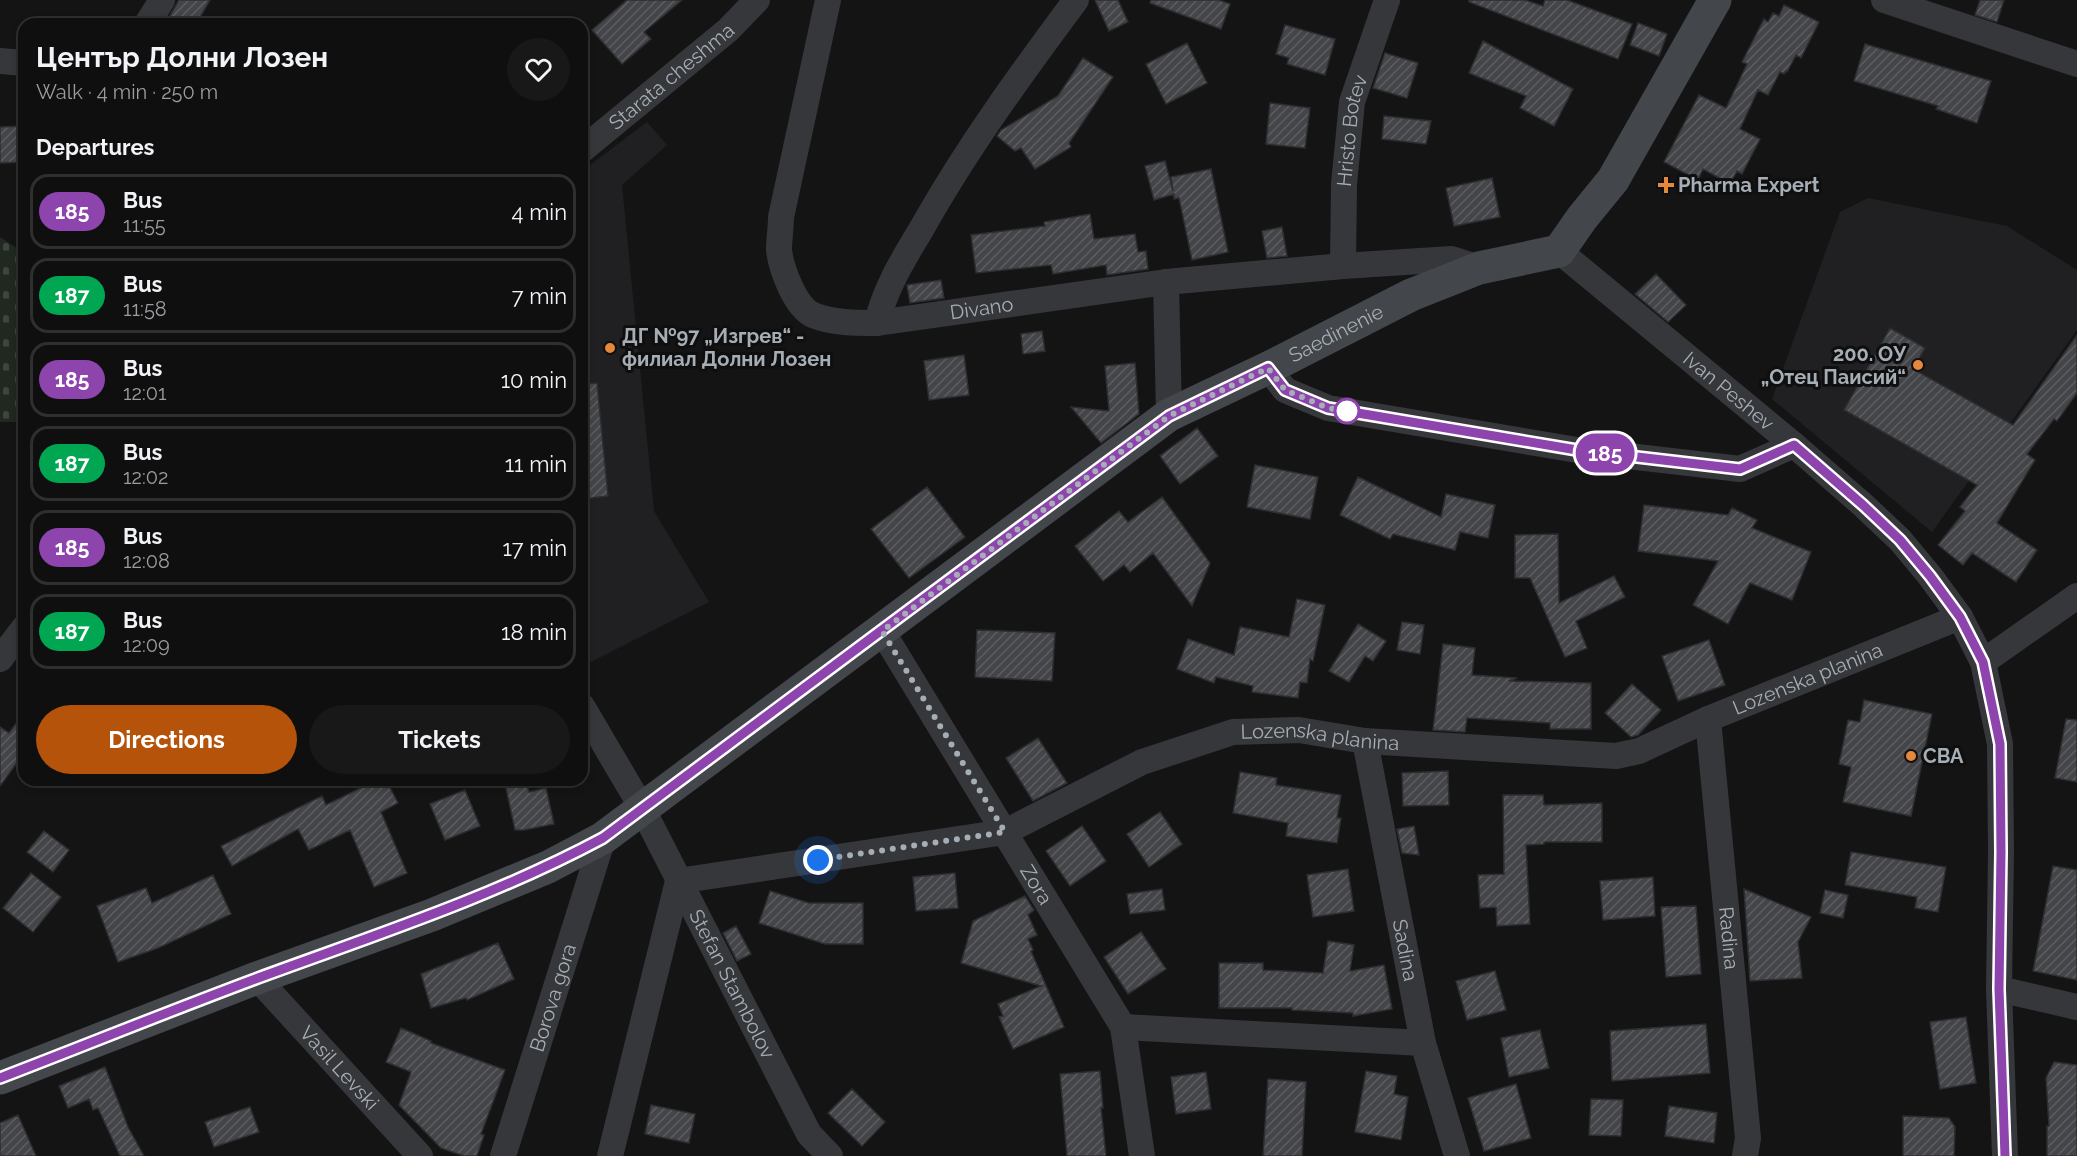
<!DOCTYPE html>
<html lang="en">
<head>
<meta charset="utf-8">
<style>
	body { margin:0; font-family:Raleway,sans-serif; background:#181819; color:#f1f3f6; height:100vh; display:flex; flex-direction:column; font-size:22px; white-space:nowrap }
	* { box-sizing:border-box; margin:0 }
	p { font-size:20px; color:#9b9c9f }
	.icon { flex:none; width:33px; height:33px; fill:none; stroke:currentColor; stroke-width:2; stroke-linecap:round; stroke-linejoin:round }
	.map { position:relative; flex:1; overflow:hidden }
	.details { position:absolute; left:18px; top:18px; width:570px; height:768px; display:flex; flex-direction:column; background:#0f0f10; border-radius:18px; box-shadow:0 3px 9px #0003,0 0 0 2px #2f2f30 }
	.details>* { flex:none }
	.badge { padding:0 12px; border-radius:20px; font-size:21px; line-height:39px }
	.you { position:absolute; width:30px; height:30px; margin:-15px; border:4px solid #fff; border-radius:50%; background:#1a73e8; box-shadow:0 0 0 9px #1a73e833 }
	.map>.badge { position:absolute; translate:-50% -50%; box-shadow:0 0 0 3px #fff }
	h2 { padding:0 18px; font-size:22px; line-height:54px }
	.round { display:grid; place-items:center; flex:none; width:63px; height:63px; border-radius:32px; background:#181819 }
	.headline { display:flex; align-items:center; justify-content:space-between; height:102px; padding:0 18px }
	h1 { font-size:28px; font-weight:700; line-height:45px }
	.primary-button { display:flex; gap:12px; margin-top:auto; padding:12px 18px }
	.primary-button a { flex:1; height:69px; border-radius:36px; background:#b45309; color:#fff; font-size:24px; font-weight:700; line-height:69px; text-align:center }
	.primary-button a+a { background:#181819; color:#f1f3f6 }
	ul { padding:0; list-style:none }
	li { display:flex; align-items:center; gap:18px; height:75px; margin:0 12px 9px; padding:0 6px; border:3px solid #2f2f30; border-radius:18px }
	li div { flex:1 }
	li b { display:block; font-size:22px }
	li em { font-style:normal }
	li .badge { min-width:66px; font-weight:700; text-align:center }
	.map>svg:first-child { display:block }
	.built { fill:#202022 }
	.cemetery { fill:url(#cemetery-stones) }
	.building { fill:url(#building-hatch); stroke:#2e2e31; stroke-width:1.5 }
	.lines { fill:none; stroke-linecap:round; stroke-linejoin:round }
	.street { stroke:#35373a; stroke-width:26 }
	.secondary { stroke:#43464a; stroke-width:33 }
	.line-casing { stroke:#fff; stroke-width:14 }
	.line { stroke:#8e44ad; stroke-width:9 }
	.walk { stroke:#a6aeb5; stroke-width:6; stroke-dasharray:0 10.8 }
	.poi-dot { fill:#e5883c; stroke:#0f0f10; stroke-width:2 }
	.stop-dot { fill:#fff; stroke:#8e44ad; stroke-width:3 }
	.labels { text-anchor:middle; stroke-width:6; stroke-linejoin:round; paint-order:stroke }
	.street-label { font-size:20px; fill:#a6aeb5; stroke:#0f0f10 }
	.poi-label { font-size:20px; font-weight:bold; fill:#a6aeb5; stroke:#0f0f10; text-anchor:start }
</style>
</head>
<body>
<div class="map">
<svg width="2077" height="1156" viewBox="0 0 2077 1156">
	<defs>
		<pattern id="cemetery-stones" width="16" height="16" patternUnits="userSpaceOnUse" patternTransform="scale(1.5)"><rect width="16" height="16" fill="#202820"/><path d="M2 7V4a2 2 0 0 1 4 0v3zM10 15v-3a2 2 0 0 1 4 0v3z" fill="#3d453e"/></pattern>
		<pattern id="building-hatch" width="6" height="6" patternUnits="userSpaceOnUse" patternTransform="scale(1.5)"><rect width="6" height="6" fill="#434548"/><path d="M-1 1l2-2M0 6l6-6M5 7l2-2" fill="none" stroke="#5b5d60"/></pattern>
	</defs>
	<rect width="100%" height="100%" fill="#141415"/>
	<path class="built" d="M 647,122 L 667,145 L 622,185 L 654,511 L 709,602 L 587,664 L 582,656 L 582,171 Z
		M 1868,198 L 2007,226 L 2077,270 L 2077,330 L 1932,532 L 1772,399 L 1840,212 Z"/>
	<path class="cemetery" d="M 0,237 L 24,253 L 24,422 L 0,422 Z"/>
	<path class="building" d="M 179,0 L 210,0 L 196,24 L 165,24 Z
		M 627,0 L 682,0 L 644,32 L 651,39 L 622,64 L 592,30 Z
		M 1095,0 L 1118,0 L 1128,22 L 1109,31 Z
		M 1151,0 L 1219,0 L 1230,4 L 1221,29 L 1150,3 Z
		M 1469,0 L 1525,0 L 1543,6 L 1545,0 L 1567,0 L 1632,24 L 1618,59 L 1469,2 Z
		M 1980,0 L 2004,0 L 1997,22 L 1975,15 Z
		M 1784,5 L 1819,22 L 1801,58 L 1796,55 L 1787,72 L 1786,71 L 1784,74 L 1780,72 L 1768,95 L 1758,90 L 1740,129 L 1760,139 L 1742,174 L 1737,171 L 1730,184 L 1703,169 L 1698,180 L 1664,162 L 1699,95 L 1726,108 L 1747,64 L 1742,62 L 1764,19 L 1768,22 L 1773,13 L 1779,16 Z
		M 1638,23 L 1667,34 L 1659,56 L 1630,45 Z
		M 1285,25 L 1335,39 L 1325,75 L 1287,64 L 1289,58 L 1276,54 Z
		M 1483,41 L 1573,89 L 1554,126 L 1520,108 L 1526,96 L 1469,73 Z
		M 1187,43 L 1207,83 L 1166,104 L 1146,64 Z
		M 1865,44 L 1991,81 L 1977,123 L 1936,109 L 1938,106 L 1854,81 Z
		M 1385,53 L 1418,63 L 1407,98 L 1373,88 Z
		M 1083,58 L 1113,77 L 1069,143 L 1071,147 L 1035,169 L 1021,148 L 1015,151 L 997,136 L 1001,130 L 1058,96 Z
		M 1270,103 L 1310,108 L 1305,148 L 1266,144 Z
		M 1384,116 L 1431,121 L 1426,144 L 1382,139 Z
		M 24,126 L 24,162 L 0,163 L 0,127 Z
		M 1165,161 L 1173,191 L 1171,177 L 1211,169 L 1228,252 L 1192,260 L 1179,198 L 1174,199 L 1174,194 L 1154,200 L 1145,166 Z
		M 1492,178 L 1500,217 L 1454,226 L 1446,188 Z
		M 1090,214 L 1094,239 L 1135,234 L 1138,252 L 1146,251 L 1148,269 L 1107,275 L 1106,265 L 1053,274 L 1051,265 L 976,273 L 971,235 L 1045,226 L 1044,222 Z
		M 1282,227 L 1287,256 L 1267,258 L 1262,231 Z
		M 1656,274 L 1686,305 L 1668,322 L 1635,294 Z
		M 941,280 L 944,298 L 910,303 L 907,285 Z
		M 1890,328 L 1925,348 L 1913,369 L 2013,425 L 2077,335 L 2077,393 L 2057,421 L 2054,419 L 2027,454 L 2035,460 L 1997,523 L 2037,550 L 2016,582 L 1972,553 L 1963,565 L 1938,545 L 1965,511 L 1960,507 L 1977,485 L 1844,410 Z
		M 1042,331 L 1045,351 L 1023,354 L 1021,334 Z
		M 964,355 L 969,395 L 929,400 L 924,361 Z
		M 1135,363 L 1139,414 L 1101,443 L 1071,407 L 1109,411 L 1105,366 Z
		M 597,383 L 608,496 L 582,499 L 582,384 Z
		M 1197,428 L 1218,456 L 1180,484 L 1160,456 Z
		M 1255,465 L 1318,477 L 1310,519 L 1247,507 Z
		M 1358,477 L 1441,517 L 1446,494 L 1495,505 L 1488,538 L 1460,532 L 1455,550 L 1393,534 L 1390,539 L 1340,515 Z
		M 927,487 L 965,537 L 909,578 L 871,529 Z
		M 1162,497 L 1210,563 L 1192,606 L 1153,553 L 1130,572 L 1124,565 L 1103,581 L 1075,546 L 1119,511 L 1128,522 Z
		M 1644,505 L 1728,515 L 1732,508 L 1757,520 L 1752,528 L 1811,552 L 1792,600 L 1750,583 L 1728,624 L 1693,605 L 1718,561 L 1638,551 Z
		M 1558,534 L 1559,603 L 1614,576 L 1625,597 L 1576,621 L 1587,648 L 1565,657 L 1530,578 L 1515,578 L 1515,535 Z
		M 1297,599 L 1325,605 L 1313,661 L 1310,659 L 1307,683 L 1300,682 L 1298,698 L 1252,692 L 1253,686 L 1216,677 L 1214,683 L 1177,669 L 1188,639 L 1234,655 L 1240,627 L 1289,637 Z
		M 1402,622 L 1424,625 L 1420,654 L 1397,650 Z
		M 1358,624 L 1386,641 L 1373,661 L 1365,656 L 1349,682 L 1329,671 Z
		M 977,630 L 1055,633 L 1052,681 L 975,677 Z
		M 1709,640 L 1725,685 L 1678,701 L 1662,656 Z
		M 1443,644 L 1475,648 L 1472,675 L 1517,678 L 1509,681 L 1591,683 L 1591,729 L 1550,729 L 1550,723 L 1467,718 L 1465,732 L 1433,730 Z
		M 1632,684 L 1661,710 L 1638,735 L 1631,737 L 1605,713 Z
		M 1864,700 L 1932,714 L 1911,816 L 1843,802 L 1851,767 L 1839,764 L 1848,720 L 1860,722 Z
		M 24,713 L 24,753 L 0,786 L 0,727 L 9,733 Z
		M 2066,719 L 2077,720 L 2077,782 L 2055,778 Z
		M 1038,738 L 1067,783 L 1033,801 L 1006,758 Z
		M 1448,771 L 1449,805 L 1403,806 L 1402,773 Z
		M 1240,772 L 1277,778 L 1276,785 L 1341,795 L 1337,818 L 1341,818 L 1337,843 L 1286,836 L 1288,823 L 1233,813 Z
		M 377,780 L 386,780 L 398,803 L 381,812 L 407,873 L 374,887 L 350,830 L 309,850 L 298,829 L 232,866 L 221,846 L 322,796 L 326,805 Z
		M 527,784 L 529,792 L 546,788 L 554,824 L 524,830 L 515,830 L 506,788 Z
		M 465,790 L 480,826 L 445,840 L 430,804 Z
		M 1503,795 L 1543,795 L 1544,805 L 1602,803 L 1602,842 L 1544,842 L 1544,844 L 1526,845 L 1530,924 L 1497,926 L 1496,907 L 1480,908 L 1478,875 L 1504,874 Z
		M 1160,812 L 1182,844 L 1149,867 L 1127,834 Z
		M 1082,826 L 1106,861 L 1070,886 L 1046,851 Z
		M 1414,826 L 1419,855 L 1402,853 L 1397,829 Z
		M 44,831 L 69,850 L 53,872 L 27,852 Z
		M 1851,852 L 1946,867 L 1938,912 L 1915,908 L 1917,897 L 1845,885 Z
		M 2053,866 L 2077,870 L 2077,980 L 2033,971 Z
		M 1348,869 L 1354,911 L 1313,917 L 1307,875 Z
		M 31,873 L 61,897 L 33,932 L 3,908 Z
		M 955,873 L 958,908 L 916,911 L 913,877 Z
		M 213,875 L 231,914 L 158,948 L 118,962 L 97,906 L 146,888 L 152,903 Z
		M 1653,877 L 1655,916 L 1603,920 L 1600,881 Z
		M 1162,889 L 1165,910 L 1130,914 L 1127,894 Z
		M 1744,889 L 1811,917 L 1798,942 L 1802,978 L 1750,981 Z
		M 1825,890 L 1848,895 L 1843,918 L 1820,913 Z
		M 770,891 L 809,903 L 863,903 L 863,944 L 825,944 L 759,923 Z
		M 1025,896 L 1034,910 L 1028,915 L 1037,935 L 1028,939 L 1033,950 L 1031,951 L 1064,1027 L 1013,1049 L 999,1017 L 1003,1016 L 998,1004 L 1041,986 L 961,963 L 973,921 Z
		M 1696,906 L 1701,974 L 1666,977 L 1661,907 Z
		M 736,926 L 751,954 L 737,961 L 723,933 Z
		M 1141,932 L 1166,969 L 1128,994 L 1104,957 Z
		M 1328,941 L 1354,945 L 1350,971 L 1384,965 L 1392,1009 L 1353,1016 L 1353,1013 L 1292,1010 L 1292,1008 L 1219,1008 L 1219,963 L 1263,963 L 1263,970 L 1323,973 Z
		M 498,943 L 514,979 L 467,1000 L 466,998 L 431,1008 L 421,974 Z
		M 1495,971 L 1506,1010 L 1467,1020 L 1456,981 Z
		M 1966,1017 L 1976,1083 L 1940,1089 L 1930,1022 Z
		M 1706,1024 L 1710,1073 L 1612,1081 L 1610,1031 Z
		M 401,1028 L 431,1041 L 431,1043 L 505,1070 L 481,1134 L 484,1135 L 477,1156 L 464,1156 L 441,1148 L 399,1105 L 411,1072 L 386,1062 Z
		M 1540,1030 L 1549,1068 L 1509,1077 L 1501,1038 Z
		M 2054,1062 L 2077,1065 L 2077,1156 L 2047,1156 L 2047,1126 L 2049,1126 L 2046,1078 Z
		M 105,1067 L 128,1127 L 144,1156 L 120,1156 L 98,1108 L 93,1110 L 89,1099 L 68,1108 L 59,1086 Z
		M 1100,1071 L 1103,1108 L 1101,1108 L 1106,1156 L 1067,1156 L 1060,1074 Z
		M 1366,1071 L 1397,1076 L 1394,1094 L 1408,1097 L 1401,1140 L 1355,1132 Z
		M 1206,1072 L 1211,1109 L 1176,1114 L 1171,1077 Z
		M 1268,1079 L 1306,1082 L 1302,1156 L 1263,1156 Z
		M 1516,1084 L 1531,1138 L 1484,1151 L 1468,1098 Z
		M 852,1089 L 885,1122 L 862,1146 L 828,1113 Z
		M 1591,1099 L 1623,1100 L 1621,1136 L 1589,1135 Z
		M 651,1105 L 695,1114 L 689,1143 L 645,1134 Z
		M 1669,1106 L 1717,1113 L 1714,1143 L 1665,1136 Z
		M 250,1107 L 259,1132 L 214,1147 L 205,1122 Z
		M 18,1115 L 36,1156 L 0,1156 L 0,1123 Z
		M 1903,1116 L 1949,1118 L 1955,1127 L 1954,1156 L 1903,1156 Z"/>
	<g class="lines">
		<g class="street">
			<path id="s1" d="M 828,0 L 781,217 C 781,228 779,239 779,250 C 781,268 795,307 813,315 C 832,323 856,323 877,323 L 1166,282 L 1343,266 L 1451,259 L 1479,268"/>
			<path d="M 1884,0 L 2077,64"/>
			<path d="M 147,24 L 162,0"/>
			<path d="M 0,61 L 24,63"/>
			<path id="s2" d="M 582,150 L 728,30 L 757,0"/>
			<path id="s3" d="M 1559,251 L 1794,445 L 1863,505 L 1900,540 L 1930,576 L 1960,617 L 1983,662 L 2000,744 L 2001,852 L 1999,989 L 2005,1156"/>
			<path id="s4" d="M 1343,266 L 1344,184 L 1352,102 L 1387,0"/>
			<path d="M 1166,282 L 1169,415"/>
			<path d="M 877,323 C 885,288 904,258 922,228 C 967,148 1021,74 1076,0"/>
			<path d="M 1268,368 L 1285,390 L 1328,408 L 1577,450 L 1740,469 L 1794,445"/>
			<path id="s5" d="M 882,631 L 1123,1027 L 1142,1156"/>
			<path d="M 0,659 L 24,628"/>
			<path d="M 1983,662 L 2077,596"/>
			<path id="s6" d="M 582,706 L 642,808 L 809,1134 L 830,1156"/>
			<path id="s7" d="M 1708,719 L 1748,1138 L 1745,1156"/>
			<path id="s8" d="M 1365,741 L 1423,1043 L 1457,1156"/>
			<path id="s9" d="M 257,978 L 420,1156"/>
			<path d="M 1999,989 L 2077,1007"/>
			<path d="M 1123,1027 L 1423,1043"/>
			<path id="s10" d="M 503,1156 L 603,838"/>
			<path id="s11" d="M 610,1156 L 678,881 L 1005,832 L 1142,762 L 1233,732 L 1299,730 L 1365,741 L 1616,756 L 1639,751 L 1708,719 L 1960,617"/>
		</g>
		<path class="secondary" id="s12" d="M 0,1078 L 257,978 L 432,915 L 548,867 L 603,838 L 1169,415 L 1268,368 L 1411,295 L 1479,268 L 1559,251 L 1582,218 L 1613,180 L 1715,0"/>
	</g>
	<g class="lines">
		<defs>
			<path id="line" d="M 0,1078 C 86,1045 172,1010 258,978 C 375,935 493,897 603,838 L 1169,416 L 1268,368 L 1285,390 L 1328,408 L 1577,450 L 1740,469 L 1794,445 L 1863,505 L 1900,540 L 1930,576 L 1960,617 L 1983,662 L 2000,744 L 2001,852 L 1999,989 L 2005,1156"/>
		</defs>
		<use href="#line" class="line-casing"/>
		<use href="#line" class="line"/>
		<path class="walk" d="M 818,860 L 1005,832 L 882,631 L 1169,416 L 1268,368 L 1285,390 L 1328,408 L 1350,412 L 1347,411"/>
	</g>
	<g class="poi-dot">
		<path d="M1663 176h6v6h6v6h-6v6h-6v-6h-6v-6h6z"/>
		<circle cx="610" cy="348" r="6"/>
		<circle cx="1918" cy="365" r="6"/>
		<circle cx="1911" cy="756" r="6"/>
	</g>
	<circle class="stop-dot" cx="1347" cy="411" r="12"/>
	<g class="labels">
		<g class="street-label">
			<text dy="7" stroke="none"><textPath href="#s2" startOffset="116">Starata cheshma</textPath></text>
			<text dy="7" stroke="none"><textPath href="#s4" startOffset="136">Hristo Botev</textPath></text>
			<text dy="7" stroke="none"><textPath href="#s1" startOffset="501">Divano</textPath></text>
			<text dy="7" stroke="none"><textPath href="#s12" startOffset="1542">Saedinenie</textPath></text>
			<text dy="7" stroke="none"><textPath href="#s3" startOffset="220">Ivan Peshev</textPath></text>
			<text dy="7" stroke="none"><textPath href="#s11" startOffset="1455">Lozenska planina</textPath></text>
			<text dy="7" stroke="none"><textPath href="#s11" startOffset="951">Lozenska planina</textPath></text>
			<text dy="7" stroke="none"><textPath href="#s5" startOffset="297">Zora</textPath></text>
			<text dy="7" stroke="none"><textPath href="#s7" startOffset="220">Radina</textPath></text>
			<text dy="7" stroke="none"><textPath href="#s8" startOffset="213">Sadina</textPath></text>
			<text dy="7" stroke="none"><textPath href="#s6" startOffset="316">Stefan Stambolov</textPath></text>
			<text dy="7" stroke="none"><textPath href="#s10" startOffset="166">Borova gora</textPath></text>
			<text dy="7" stroke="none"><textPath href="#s9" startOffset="122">Vasil Levski</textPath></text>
		</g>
		<g class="poi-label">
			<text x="1678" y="192">Pharma Expert</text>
			<text x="622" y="343">ДГ №97 „Изгрев“ -<tspan x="622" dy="23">филиал Долни Лозен</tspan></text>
			<text x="1906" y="361" text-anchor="end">200. ОУ<tspan x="1906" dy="23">„Отец Паисий“</tspan></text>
			<text x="1923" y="763">CBA</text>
		</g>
	</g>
</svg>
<div class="you" style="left:818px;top:860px"></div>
<b class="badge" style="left:1605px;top:453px;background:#8e44ad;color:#fff">185</b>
<section class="details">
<div class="headline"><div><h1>Център Долни Лозен</h1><p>Walk · 4 min · 250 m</p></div><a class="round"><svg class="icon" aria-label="heart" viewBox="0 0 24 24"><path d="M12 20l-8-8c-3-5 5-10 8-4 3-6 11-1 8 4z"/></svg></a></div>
<h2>Departures</h2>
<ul>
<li><span class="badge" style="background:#8e44ad;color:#fff">185</span><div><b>Bus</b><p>11:55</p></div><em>4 min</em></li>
<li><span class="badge" style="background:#00a651;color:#fff">187</span><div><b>Bus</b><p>11:58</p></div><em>7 min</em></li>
<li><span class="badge" style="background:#8e44ad;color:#fff">185</span><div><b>Bus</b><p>12:01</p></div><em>10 min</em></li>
<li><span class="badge" style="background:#00a651;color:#fff">187</span><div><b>Bus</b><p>12:02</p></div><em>11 min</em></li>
<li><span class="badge" style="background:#8e44ad;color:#fff">185</span><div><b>Bus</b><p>12:08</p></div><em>17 min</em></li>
<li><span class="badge" style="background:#00a651;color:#fff">187</span><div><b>Bus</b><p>12:09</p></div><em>18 min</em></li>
</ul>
<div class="primary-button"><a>Directions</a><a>Tickets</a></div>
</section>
</div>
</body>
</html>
